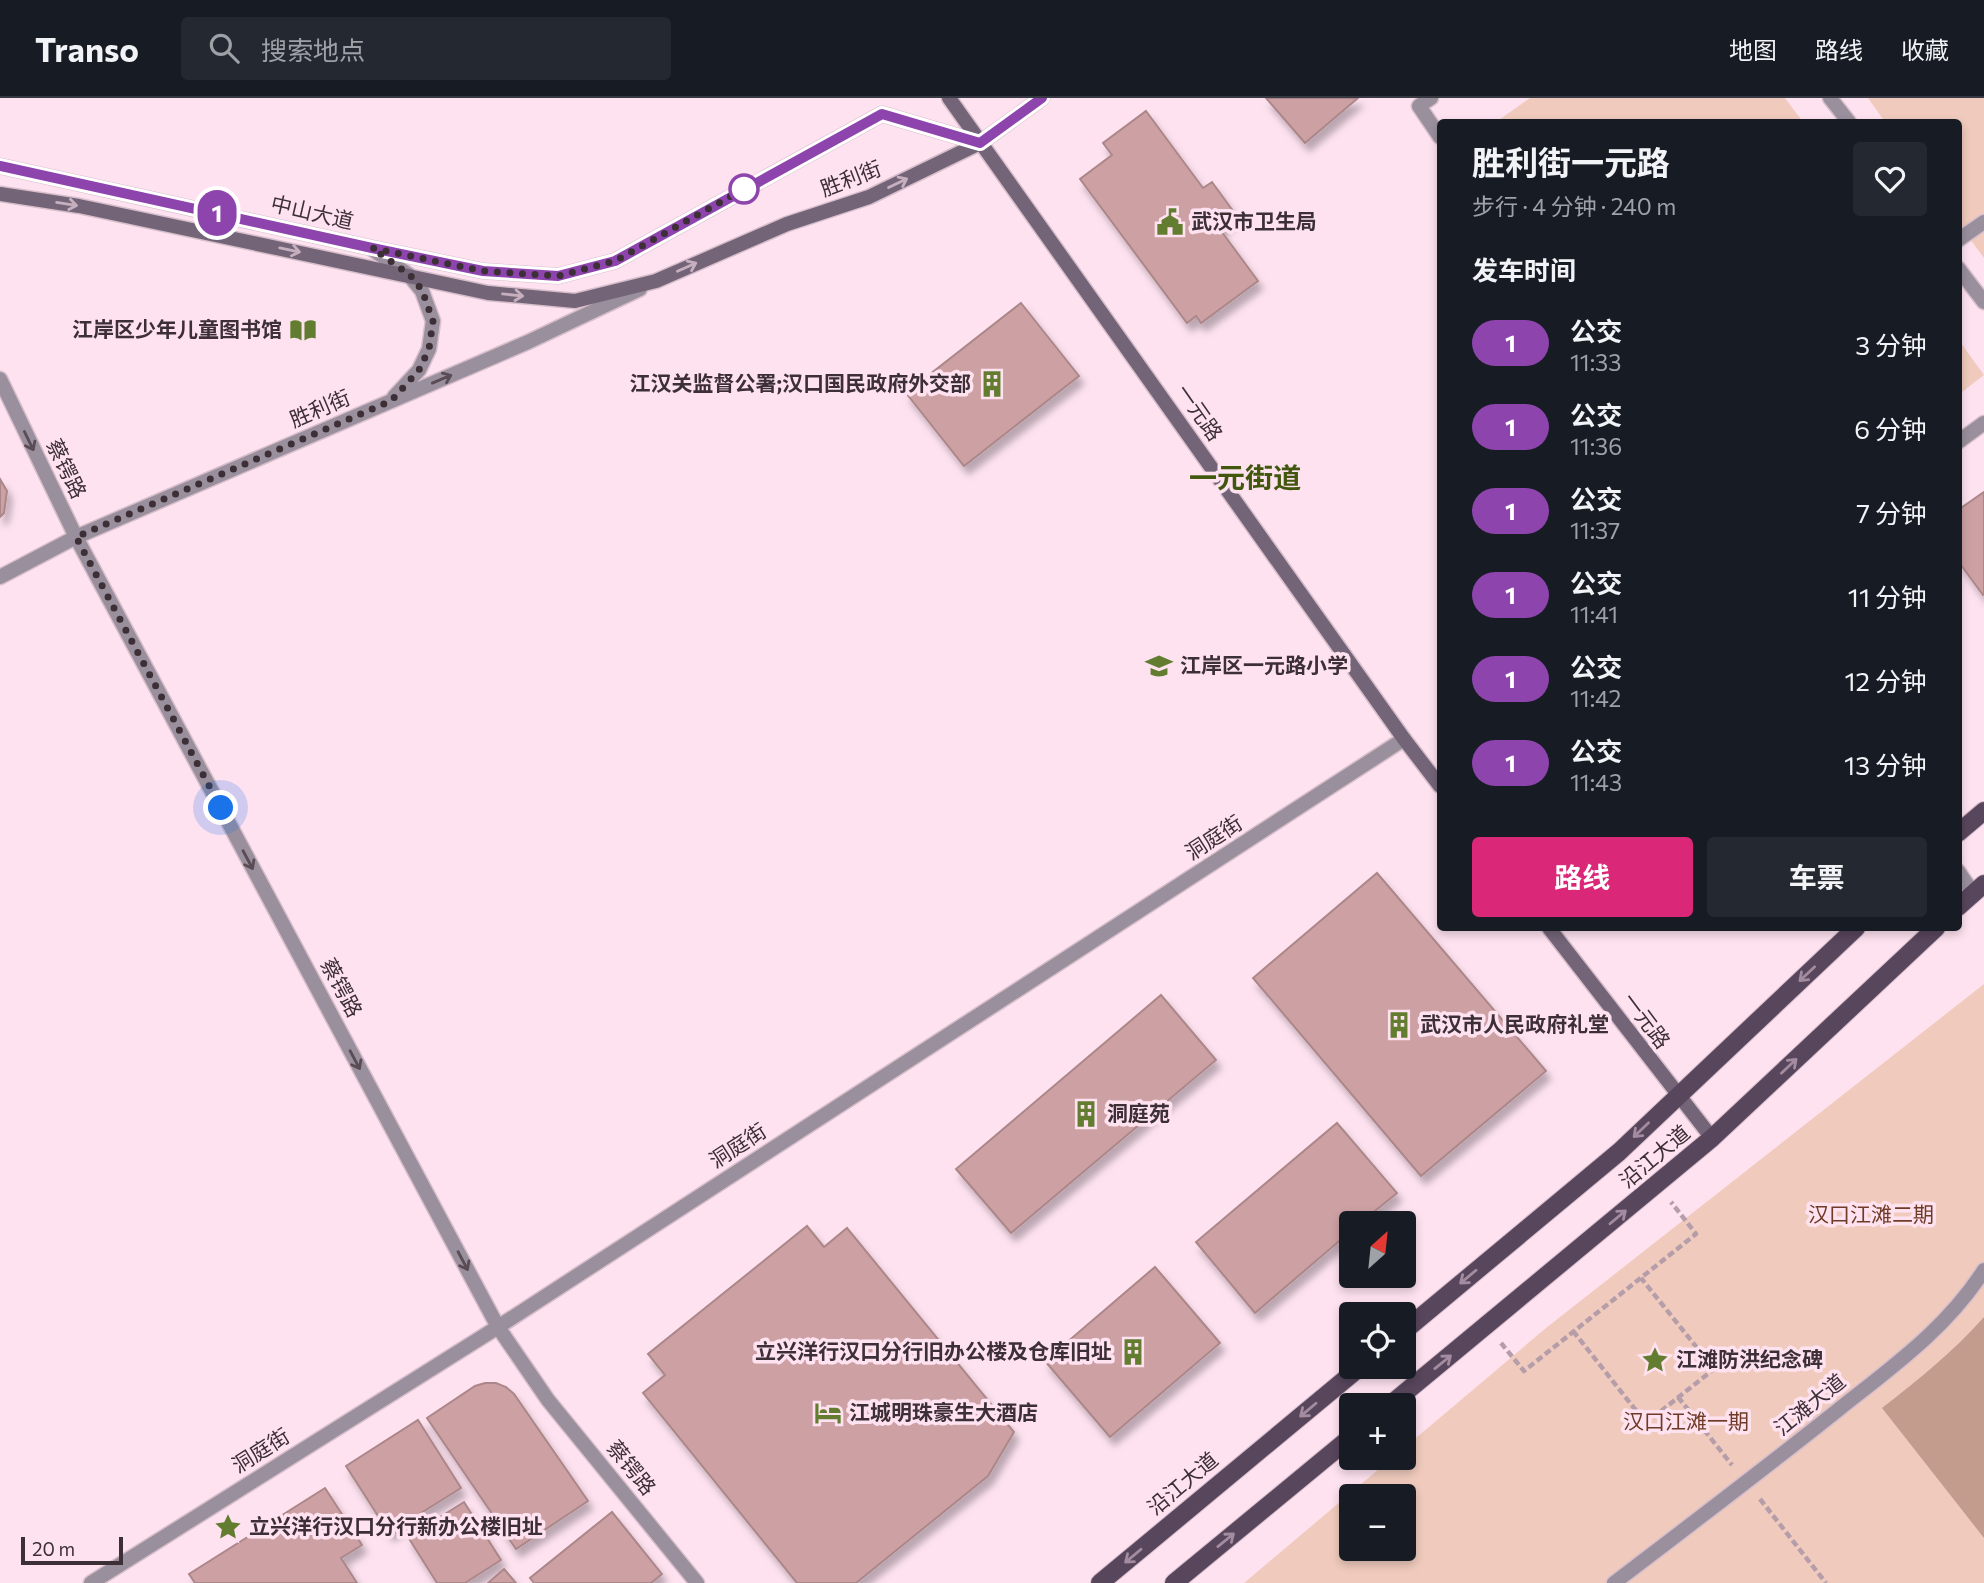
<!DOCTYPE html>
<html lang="zh">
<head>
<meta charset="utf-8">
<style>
	body { margin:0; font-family:Commissioner,"Noto Sans SC",sans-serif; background:#242831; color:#f1f3f6; height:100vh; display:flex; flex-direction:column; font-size:26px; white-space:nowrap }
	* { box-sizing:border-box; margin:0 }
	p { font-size:23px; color:#9ea1a6 }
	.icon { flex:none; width:38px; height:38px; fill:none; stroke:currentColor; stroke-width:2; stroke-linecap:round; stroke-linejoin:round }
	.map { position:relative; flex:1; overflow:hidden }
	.details { position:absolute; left:1437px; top:21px; width:525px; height:812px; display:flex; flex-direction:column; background:#171b24; border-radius:7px; box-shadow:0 4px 10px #0003 }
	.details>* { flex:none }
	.badge { padding:0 14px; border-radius:23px; font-size:24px; line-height:46px }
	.needle { width:46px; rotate:27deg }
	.buttons { position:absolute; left:1339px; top:1113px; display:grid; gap:14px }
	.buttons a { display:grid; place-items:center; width:77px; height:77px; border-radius:7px; background:#171b24; box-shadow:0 4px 10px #0003; font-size:35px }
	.scale { position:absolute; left:21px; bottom:18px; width:102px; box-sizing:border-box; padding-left:7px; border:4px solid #3d2f36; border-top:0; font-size:19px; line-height:24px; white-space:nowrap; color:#3d2f36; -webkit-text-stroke:5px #fee2f0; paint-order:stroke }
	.you { position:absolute; width:35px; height:35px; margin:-18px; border:5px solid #fff; border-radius:50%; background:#1a73e8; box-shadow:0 0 0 10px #1a73e833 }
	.map>.badge { position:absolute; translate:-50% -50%; box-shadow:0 0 0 4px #fff }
	h2 { padding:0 35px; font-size:26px; line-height:63px }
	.round { display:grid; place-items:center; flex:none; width:74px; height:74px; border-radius:7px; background:#242831 }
	.head { display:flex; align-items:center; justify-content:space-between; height:119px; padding:0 35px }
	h1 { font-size:33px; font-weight:700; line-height:52px }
	.cta { display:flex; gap:14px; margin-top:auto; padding:14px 35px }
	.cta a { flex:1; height:80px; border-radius:7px; background:#db2777; color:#fff; font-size:28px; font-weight:700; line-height:80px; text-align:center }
	.cta a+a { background:#242831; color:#f1f3f6 }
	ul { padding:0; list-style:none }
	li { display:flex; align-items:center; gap:21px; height:84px; padding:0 35px }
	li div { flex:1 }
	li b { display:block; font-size:26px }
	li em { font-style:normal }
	li .badge { min-width:77px; font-weight:700; text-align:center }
	header { display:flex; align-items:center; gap:42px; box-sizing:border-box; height:98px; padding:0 35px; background:#171b24; border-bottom:2px solid #363941 }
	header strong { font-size:33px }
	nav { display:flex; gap:38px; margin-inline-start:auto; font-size:24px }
	.search { width:490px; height:63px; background:#242831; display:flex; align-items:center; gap:18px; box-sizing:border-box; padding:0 24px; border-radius:7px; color:#9ea1a6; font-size:26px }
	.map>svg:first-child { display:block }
	.green { fill:#f0cbbd; fill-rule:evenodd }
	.forest { fill:#c39c8d }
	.building { fill:#cda1a4; stroke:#ac8789; stroke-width:2; filter:url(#shadow) }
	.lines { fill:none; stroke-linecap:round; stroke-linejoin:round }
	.service-casing { stroke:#d7becb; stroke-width:17 }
	.tertiary-casing { stroke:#d7becb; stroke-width:17 }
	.secondary-casing { stroke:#d7becb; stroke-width:17 }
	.primary-casing { stroke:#d7becb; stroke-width:20 }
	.path { stroke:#b59ea9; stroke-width:4.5; stroke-dasharray:7 3.5; stroke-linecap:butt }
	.service { stroke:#9a8f9d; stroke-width:14 }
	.tertiary { stroke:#9a8f9d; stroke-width:14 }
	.secondary { stroke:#736477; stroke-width:14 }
	.primary { stroke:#58465d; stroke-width:18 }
	.oneway { stroke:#c6b0c0 }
	.oneway2 { stroke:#594c55 }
	.oneway3 { stroke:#a38c9f }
	.line-casing { stroke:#fff; stroke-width:16 }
	.line { stroke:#8e44ad; stroke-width:10 }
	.walk { stroke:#3d2f36; stroke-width:7; stroke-dasharray:0 12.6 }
	.stop-dot { fill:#fff; stroke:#8e44ad; stroke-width:3.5 }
	.labels { text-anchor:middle; stroke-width:7; stroke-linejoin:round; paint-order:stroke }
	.street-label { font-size:21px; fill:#3d2f36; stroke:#fee2f0 }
	.poi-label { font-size:21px; font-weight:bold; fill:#3d2f36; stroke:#fee2f0; text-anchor:start }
	.park-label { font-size:21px; fill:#703b26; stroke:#fee2f0 }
	.district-label { font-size:28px; font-weight:bold; fill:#41570d; stroke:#fee2f0 }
</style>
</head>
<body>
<header>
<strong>Transo</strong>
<div class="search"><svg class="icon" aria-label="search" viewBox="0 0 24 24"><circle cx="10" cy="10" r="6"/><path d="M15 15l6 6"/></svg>搜索地点</div>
<nav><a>地图</a><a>路线</a><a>收藏</a></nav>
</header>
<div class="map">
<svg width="1984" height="1485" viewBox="0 0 1984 1485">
	<defs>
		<filter id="shadow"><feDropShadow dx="4.5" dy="8" stdDeviation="3.5" flood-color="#0004"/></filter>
	</defs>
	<rect width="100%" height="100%" fill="#fee2f0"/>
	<path class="green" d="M 1530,0 L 1785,0 L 1803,24 L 1496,24 Z
		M 1868,0 L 1984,0 L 1984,160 L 1958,125 L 1958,24 L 1885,24 Z
		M 1958,241 L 1984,277 L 1958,297 Z
		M 1984,886 L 1984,1485 L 1244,1485 L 1392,1360 L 1404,1360 L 1404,1350 L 1546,1230 ZM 1351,1398 L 1404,1398 L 1404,1451 L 1351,1451 Z"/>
	<path class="forest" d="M 1984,1219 L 1984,1440 L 1882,1310 C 1919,1281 1953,1254 1984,1219 Z"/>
	<path class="building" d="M 1266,0 L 1358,0 L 1305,45 Z
		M 1146,13 L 1203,90 L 1212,84 L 1236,117 L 1219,130 L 1258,183 L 1201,225 L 1196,218 L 1187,225 L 1080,81 L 1112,57 L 1103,45 Z
		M 1021,205 L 1079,278 L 964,368 L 906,295 Z
		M 0,381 L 7,393 L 4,415 L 0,419 Z
		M 1984,394 L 1984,496 L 1983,497 L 1958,463 L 1958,412 Z
		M 1377,775 L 1546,973 L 1421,1078 L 1253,880 Z
		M 1161,897 L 1216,962 L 1011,1135 L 956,1071 Z
		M 1337,1025 L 1397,1095 L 1360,1125 L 1351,1125 L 1351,1133 L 1255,1215 L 1196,1144 Z
		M 807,1128 L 824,1149 L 847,1130 L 1014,1334 L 988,1378 L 856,1485 L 797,1485 L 643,1295 L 665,1277 L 648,1256 Z
		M 1155,1169 L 1220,1245 L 1110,1339 L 1045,1263 Z
		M 485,1285 L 496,1285 L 506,1289 L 514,1296 L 588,1403 L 516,1451 L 427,1320 L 475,1288 Z
		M 418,1322 L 461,1390 L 389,1435 L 346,1368 Z
		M 325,1390 L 362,1447 L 341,1460 L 357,1485 L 195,1485 L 189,1476 Z
		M 464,1404 L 501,1462 L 465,1485 L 437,1485 L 408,1439 Z
		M 612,1414 L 662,1476 L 651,1485 L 534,1485 L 530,1480 Z
		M 504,1471 L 516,1485 L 488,1485 Z"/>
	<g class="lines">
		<defs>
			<path id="service" d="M 1431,0 L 1419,8 L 1440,39
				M 1830,0 L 1849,24
				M 1958,142 L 1984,124
				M 1958,170 L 1984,204
				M 1958,344 L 1984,325
				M 1958,773 L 1973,795
				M 1614,1485 C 1689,1428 1764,1371 1838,1312 C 1892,1269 1947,1230 1984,1172"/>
			<path id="tertiary" d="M 372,151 L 409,177 L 422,193 L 433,223 L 429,251 L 419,272 L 394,299
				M 0,281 L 76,439 L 498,1229 L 548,1302 L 697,1485
				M 0,479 L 76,439 L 528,244 L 640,191
				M 91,1485 L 498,1229 L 1404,641"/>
			<path id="secondary" d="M 949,0 L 1404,641 L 1440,688
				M 0,68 L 372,150 L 483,173 L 558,178 L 615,163 L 882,16 L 980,45 L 1042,0
				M 0,96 L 79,108 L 488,195 L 575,203 L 656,183 L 787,126 L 869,99 L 980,45
				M 1549,830 L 1712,1040"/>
			<path id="primary" d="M 1958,735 L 1984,713
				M 1958,809 L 1984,786
				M 1404,1233 L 1619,1054 L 1856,830
				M 1390,1307 L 1712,1040 L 1936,830
				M 1100,1485 L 1360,1269
				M 1174,1485 L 1351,1339"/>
		</defs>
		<use href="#service" class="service-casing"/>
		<use href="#tertiary" class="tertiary-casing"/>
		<use href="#secondary" class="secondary-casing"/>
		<use href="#primary" class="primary-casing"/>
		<path class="path" d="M 1573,1233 L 1646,1325 L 1714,1271 L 1641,1180
			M 1501,1245 L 1524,1273 L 1696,1136 L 1671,1104
			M 1678,1299 L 1732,1367
			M 1760,1401 L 1826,1485"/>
		<use href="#service" class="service"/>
		<use href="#tertiary" class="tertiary"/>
		<use href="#secondary" class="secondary"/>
		<use href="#primary" class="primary"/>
	</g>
	<defs><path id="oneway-shaft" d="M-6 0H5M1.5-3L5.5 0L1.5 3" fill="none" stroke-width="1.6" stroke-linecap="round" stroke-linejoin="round" transform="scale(1.75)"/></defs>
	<g class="oneway">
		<use href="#oneway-shaft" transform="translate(898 85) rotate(-26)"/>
		<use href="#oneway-shaft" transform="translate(67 106) rotate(9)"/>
		<use href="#oneway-shaft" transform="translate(290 152) rotate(12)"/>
		<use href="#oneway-shaft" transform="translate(687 169) rotate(-24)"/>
		<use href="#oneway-shaft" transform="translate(513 197) rotate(6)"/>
	</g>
	<g class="oneway2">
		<use href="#oneway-shaft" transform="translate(442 281) rotate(-23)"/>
		<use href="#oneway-shaft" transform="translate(29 343) rotate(64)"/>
		<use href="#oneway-shaft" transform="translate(248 762) rotate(62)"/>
		<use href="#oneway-shaft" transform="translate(355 962) rotate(62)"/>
		<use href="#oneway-shaft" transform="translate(463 1163) rotate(62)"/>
	</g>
	<g class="oneway3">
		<use href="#oneway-shaft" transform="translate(1807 876) rotate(137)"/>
		<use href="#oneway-shaft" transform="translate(1789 968) rotate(-43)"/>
		<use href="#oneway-shaft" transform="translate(1641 1032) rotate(136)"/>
		<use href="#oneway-shaft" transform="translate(1618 1119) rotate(-40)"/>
		<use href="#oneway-shaft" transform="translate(1468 1179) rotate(140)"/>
		<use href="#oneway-shaft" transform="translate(1443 1264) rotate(-39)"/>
		<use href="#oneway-shaft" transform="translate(1308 1312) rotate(140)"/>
		<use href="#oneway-shaft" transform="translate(1226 1442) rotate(-39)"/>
		<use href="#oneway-shaft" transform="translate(1133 1458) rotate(140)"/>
	</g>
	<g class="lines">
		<defs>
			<path id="line" d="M 0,68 L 372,150 L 483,173 L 558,178 L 615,163 L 882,16 L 980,45 L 1042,0"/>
		</defs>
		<use href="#line" class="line-casing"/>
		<use href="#line" class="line"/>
		<path class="walk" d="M 221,710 L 76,439 L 391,303 L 419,272 L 429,251 L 433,223 L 422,192 L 410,177 L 372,150 L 483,173 L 558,178 L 615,163 L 744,91"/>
	</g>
	<defs>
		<symbol id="civic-bare" viewBox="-9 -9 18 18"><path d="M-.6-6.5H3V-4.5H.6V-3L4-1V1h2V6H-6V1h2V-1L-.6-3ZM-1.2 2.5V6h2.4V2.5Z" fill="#637d30" stroke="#fee2f0" stroke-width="2.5" paint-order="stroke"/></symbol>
		<symbol id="library-bare" viewBox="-9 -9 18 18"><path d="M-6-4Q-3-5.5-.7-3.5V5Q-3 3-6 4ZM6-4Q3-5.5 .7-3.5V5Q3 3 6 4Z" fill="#637d30" stroke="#fee2f0" stroke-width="2.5" paint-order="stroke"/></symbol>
		<symbol id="building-bare" viewBox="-9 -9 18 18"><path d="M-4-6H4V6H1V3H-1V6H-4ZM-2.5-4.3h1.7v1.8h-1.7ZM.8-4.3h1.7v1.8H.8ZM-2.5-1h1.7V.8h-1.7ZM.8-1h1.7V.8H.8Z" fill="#637d30" stroke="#fee2f0" stroke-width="2.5" paint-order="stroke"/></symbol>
		<symbol id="school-bare" viewBox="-9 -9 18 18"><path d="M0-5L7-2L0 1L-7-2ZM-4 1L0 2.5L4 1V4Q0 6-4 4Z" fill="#637d30" stroke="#fee2f0" stroke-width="2.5" paint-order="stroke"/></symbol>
		<symbol id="sight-bare" viewBox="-9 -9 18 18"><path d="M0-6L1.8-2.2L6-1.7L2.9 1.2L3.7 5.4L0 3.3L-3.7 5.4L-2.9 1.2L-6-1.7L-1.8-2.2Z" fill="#637d30" stroke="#fee2f0" stroke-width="2.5" paint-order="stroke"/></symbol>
		<symbol id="hotel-bare" viewBox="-9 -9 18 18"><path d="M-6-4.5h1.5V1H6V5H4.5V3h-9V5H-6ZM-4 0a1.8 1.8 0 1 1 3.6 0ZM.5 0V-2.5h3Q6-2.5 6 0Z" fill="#637d30" stroke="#fee2f0" stroke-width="2.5" paint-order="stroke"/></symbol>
	</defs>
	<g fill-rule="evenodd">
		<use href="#civic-bare" x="1151" y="105" width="38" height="38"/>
		<use href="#library-bare" x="284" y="213" width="38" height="38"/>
		<use href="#building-bare" x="973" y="267" width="38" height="38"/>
		<use href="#school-bare" x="1140" y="549" width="38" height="38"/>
		<use href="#building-bare" x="1380" y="908" width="38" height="38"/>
		<use href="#building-bare" x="1067" y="997" width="38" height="38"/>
		<use href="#building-bare" x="1114" y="1235" width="38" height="38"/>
		<use href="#sight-bare" x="1636" y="1243" width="38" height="38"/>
		<use href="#hotel-bare" x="809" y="1296" width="38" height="38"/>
		<use href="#sight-bare" x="209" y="1410" width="38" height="38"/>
	</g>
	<circle class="stop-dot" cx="744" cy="91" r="14"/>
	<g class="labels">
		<g class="street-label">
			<text transform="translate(851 81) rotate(-21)" y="7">胜利街</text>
			<text transform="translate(312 115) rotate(13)" y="7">中山大道</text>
			<text transform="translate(320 311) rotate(-23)" y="7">胜利街</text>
			<text transform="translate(1199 315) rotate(55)" y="7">一元路</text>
			<text transform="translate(66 371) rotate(64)" y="7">蔡锷路</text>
			<text transform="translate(1214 740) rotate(-33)" y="7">洞庭街</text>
			<text transform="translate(341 890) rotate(62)" y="7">蔡锷路</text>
			<text transform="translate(1646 923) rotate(53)" y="7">一元路</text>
			<text transform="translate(738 1048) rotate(-33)" y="7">洞庭街</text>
			<text transform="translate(1655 1059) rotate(-40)" y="7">沿江大道</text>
			<text transform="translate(1810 1307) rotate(-39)" y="7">江滩大道</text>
			<text transform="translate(261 1353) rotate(-32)" y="7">洞庭街</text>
			<text transform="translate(631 1370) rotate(51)" y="7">蔡锷路</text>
			<text transform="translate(1183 1386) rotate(-40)" y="7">沿江大道</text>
		</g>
		<g class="poi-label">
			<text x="1191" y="131">武汉市卫生局</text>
			<text x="282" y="239" text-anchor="end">江岸区少年儿童图书馆</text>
			<text x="971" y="293" text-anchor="end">江汉关监督公署;汉口国民政府外交部</text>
			<text x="1180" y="575">江岸区一元路小学</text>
			<text x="1420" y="934">武汉市人民政府礼堂</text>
			<text x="1107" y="1023">洞庭苑</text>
			<text x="1112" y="1261" text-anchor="end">立兴洋行汉口分行旧办公楼及仓库旧址</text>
			<text x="1676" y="1269">江滩防洪纪念碑</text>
			<text x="849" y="1322">江城明珠豪生大酒店</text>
			<text x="249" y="1436">立兴洋行汉口分行新办公楼旧址</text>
		</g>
		<g class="park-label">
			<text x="1871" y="1124">汉口江滩二期</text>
			<text x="1686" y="1331">汉口江滩一期</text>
		</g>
		<g class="district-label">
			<text x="1245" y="390">一元街道</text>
		</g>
	</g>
</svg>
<div class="buttons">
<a><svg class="needle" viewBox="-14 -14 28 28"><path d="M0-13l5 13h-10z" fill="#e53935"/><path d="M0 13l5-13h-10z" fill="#9ea1a6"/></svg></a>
<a><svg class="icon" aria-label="locate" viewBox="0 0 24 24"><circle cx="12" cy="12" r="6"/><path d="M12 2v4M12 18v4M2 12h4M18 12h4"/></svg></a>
<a>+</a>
<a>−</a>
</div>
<div class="scale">20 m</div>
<div class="you" style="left:221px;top:710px"></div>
<b class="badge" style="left:217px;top:115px;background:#8e44ad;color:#fff">1</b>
<section class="details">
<div class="head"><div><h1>胜利街一元路</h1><p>步行 · 4 分钟 · 240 m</p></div><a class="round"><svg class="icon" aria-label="heart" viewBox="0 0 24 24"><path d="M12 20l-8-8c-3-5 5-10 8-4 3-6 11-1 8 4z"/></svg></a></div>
<h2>发车时间</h2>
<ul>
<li><span class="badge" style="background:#8e44ad;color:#fff">1</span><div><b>公交</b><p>11:33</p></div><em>3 分钟</em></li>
<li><span class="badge" style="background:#8e44ad;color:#fff">1</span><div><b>公交</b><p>11:36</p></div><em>6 分钟</em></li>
<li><span class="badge" style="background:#8e44ad;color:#fff">1</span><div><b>公交</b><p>11:37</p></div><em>7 分钟</em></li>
<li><span class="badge" style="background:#8e44ad;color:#fff">1</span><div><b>公交</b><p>11:41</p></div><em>11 分钟</em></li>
<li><span class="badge" style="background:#8e44ad;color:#fff">1</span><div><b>公交</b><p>11:42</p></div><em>12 分钟</em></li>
<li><span class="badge" style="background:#8e44ad;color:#fff">1</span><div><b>公交</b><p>11:43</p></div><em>13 分钟</em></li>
</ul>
<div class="cta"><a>路线</a><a>车票</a></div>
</section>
</div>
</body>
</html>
